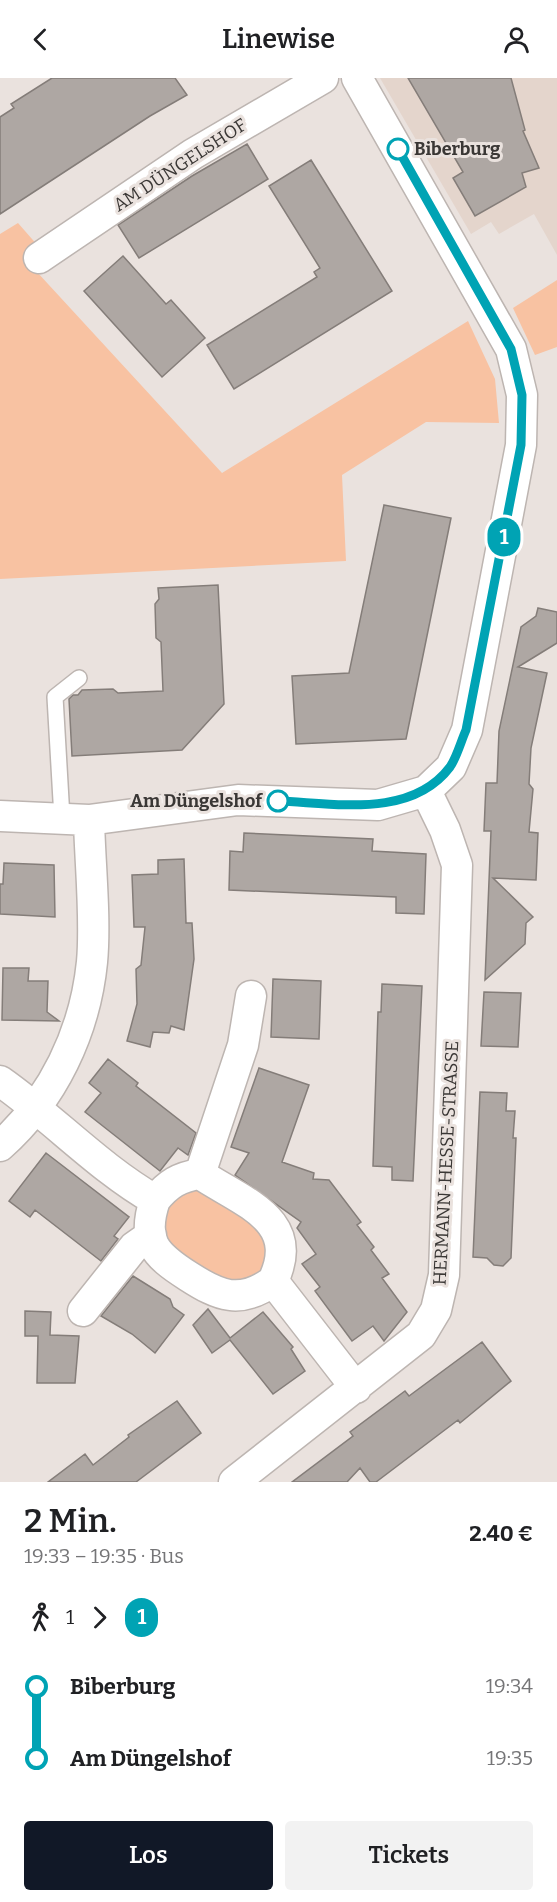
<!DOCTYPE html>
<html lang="de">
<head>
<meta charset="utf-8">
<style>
	body { margin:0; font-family:Bitter,serif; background:#f2f2f2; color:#202124; height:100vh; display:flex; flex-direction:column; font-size:22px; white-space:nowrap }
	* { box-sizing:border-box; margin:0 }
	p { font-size:20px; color:#757577 }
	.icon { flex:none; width:33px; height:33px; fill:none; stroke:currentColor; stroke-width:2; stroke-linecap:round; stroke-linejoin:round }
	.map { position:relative; height:1404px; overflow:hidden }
	.panel { display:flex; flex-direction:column; background:#fff; flex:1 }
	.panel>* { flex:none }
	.badge { padding:0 12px; border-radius:20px; font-size:21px; line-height:39px }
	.map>.badge { position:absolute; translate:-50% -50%; box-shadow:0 0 0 3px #fff }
	.legs { display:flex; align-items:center; gap:9px; height:66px; padding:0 24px; font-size:20px }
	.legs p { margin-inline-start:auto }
	.overview { display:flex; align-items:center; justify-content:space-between; height:102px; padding:0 24px }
	h1 { font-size:33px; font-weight:600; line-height:45px }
	.action { display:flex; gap:12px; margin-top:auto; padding:12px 24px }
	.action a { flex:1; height:69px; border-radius:6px; background:#111827; color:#fff; font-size:24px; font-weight:600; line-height:69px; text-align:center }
	.action a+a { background:#f2f2f2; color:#202124 }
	ul { padding:0 24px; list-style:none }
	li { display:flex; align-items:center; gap:21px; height:72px; font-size:22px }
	li i { display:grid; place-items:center; width:9px; height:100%; margin:0 8px; background:currentColor }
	li i::after { content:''; width:15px; height:15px; margin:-8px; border:4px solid; border-radius:50%; background:#fff }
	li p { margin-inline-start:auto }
	li:first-child i { background:linear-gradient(#0000 50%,currentColor 0) }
	li:last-child i { background:linear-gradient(currentColor 50%,#0000 0) }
	header { display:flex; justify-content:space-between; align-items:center; height:78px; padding:0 24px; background:#fff; font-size:27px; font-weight:600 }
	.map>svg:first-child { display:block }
	.built { fill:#e4d5cc }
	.green { fill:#f8c2a2 }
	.building { fill:#aea7a3; stroke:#847d79; stroke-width:1.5 }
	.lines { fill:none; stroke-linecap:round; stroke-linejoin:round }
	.lane-casing { stroke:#bdb5b1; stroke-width:18 }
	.street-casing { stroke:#bdb5b1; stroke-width:33 }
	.lane { stroke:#fff; stroke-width:15 }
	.street { stroke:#fff; stroke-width:30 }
	.line-1-casing { stroke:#fff; stroke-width:14 }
	.line-1 { stroke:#00a3b4; stroke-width:9 }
	.stop-1-dot { fill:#fff; stroke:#00a3b4; stroke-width:3 }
	.labels { text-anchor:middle; stroke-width:6; stroke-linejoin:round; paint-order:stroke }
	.stop-label { font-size:18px; font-weight:bold; fill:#3a3735; stroke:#eae2de; text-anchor:start }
	.street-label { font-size:18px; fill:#3a3735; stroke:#eae2de }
</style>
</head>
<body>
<header><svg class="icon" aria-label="back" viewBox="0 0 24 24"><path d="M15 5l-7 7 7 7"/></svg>Linewise<svg class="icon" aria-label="person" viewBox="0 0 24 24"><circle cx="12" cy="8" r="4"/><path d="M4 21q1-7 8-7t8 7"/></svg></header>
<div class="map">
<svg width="557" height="1404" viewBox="0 0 557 1404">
	<rect width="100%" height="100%" fill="#eae2de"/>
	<path class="built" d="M 380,0 L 557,0 L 557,177 L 534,136 L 499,156 L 491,144 L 471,156 Z"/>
	<path class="green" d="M 18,145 L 53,185 L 37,194 L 222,395 L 468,243 L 495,301 L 499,345 L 426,344 L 342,397 L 346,483 L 0,501 L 0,156 Z
		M 557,202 L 557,269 L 535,277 L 513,230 Z
		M 196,1109 L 268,1155 L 266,1192 L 234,1209 L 162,1164 L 164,1127 Z"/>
	<path class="building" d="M 52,0 L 175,0 L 187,17 L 150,38 L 0,136 L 0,39 L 14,30 L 11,26 Z
		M 408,0 L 511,0 L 525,52 L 523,53 L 539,90 L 522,95 L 526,109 L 475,138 L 453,100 L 463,94 Z
		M 247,66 L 268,101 L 139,180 L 118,147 L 192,98 Z
		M 311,82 L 392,213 L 234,311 L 207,267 L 317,199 L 314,194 L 320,190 L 269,108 Z
		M 123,178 L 166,226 L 171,222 L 205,260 L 162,299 L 84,213 Z
		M 384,427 L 451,440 L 406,661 L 296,666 L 292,598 L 349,595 Z
		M 218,507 L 224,626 L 182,672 L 72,678 L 69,621 L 73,617 L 78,617 L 82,612 L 113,611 L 118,615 L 163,613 L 161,564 L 156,560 L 155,526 L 159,521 L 158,510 Z
		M 538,530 L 557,534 L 557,565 L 518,589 L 547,595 L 531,670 L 529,706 L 533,711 L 529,754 L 538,755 L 536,802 L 493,800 L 533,839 L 526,845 L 525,866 L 485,902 L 491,753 L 484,753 L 486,705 L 497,705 L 499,653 L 521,549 L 536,538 Z
		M 244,755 L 373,761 L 372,773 L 426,776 L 424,836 L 396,835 L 396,819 L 229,812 L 230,773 L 243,774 Z
		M 184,781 L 186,845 L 192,845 L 194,881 L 184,952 L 171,948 L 169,955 L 153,954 L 150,969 L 127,963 L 137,926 L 136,891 L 141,887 L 145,849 L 134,849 L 132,797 L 158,796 L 158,782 Z
		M 4,785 L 54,787 L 55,839 L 0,836 L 0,806 L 3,806 Z
		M 3,890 L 29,890 L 28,903 L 48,903 L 47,934 L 59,943 L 2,942 Z
		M 273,901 L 321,903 L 319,961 L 271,959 Z
		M 382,906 L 422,908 L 413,1103 L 392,1102 L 392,1089 L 373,1088 L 378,934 L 381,934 Z
		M 484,914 L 521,915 L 518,969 L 481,968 Z
		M 108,981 L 138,1005 L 136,1008 L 196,1055 L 188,1077 L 178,1070 L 160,1093 L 85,1034 L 101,1015 L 89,1005 Z
		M 259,990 L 309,1007 L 282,1084 L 314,1095 L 313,1101 L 329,1102 L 361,1144 L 357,1147 L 374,1169 L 371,1172 L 389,1196 L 382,1200 L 407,1234 L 384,1263 L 373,1248 L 352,1263 L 315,1213 L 320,1209 L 302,1186 L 316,1176 L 297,1150 L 301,1144 L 235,1097 L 249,1075 L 231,1069 Z
		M 480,1014 L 507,1015 L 506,1033 L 515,1033 L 513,1060 L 516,1060 L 511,1180 L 503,1188 L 494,1187 L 487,1180 L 473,1179 Z
		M 46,1075 L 129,1139 L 114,1158 L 118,1161 L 101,1183 L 35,1132 L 30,1139 L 9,1123 Z
		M 133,1198 L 170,1221 L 173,1229 L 184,1237 L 155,1275 L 132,1256 L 101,1238 Z
		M 208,1231 L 230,1260 L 263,1234 L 293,1269 L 291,1271 L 305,1293 L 273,1316 L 230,1262 L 212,1275 L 193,1247 Z
		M 25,1233 L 51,1234 L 50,1257 L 79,1258 L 75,1305 L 37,1305 L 38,1258 L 25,1258 Z
		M 482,1264 L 511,1303 L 460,1345 L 458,1342 L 376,1404 L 370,1404 L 360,1390 L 347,1404 L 292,1404 L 353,1358 L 350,1354 L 405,1313 L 409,1318 Z
		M 177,1323 L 201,1355 L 136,1404 L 48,1404 L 85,1376 L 93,1387 L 129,1359 L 128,1357 Z"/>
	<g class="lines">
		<defs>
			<path id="lane" d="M 62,740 L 55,619 L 79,600"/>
			<path id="street" d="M 39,180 L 193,76 L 323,0
				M 0,738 L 89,742 L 238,722 L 378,727 L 426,713 L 451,689 L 467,652 L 521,367 L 522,317 L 511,271 L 357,0
				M 0,1003 C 53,1040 99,1090 155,1122 C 168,1106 179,1099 200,1096 C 244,1125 302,1142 273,1203 L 356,1310
				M 0,1068 C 53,1021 85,954 92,884 C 96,841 90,786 89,742
				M 200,1096 L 243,967 L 251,918
				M 155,1122 C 141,1163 155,1177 188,1198 C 219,1218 240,1227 273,1203
				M 83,1233 L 134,1169 L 151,1157
				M 234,1404 L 421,1257 L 436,1232 L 444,1197 L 457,787 L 445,752 L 426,713"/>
		</defs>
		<use href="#lane" class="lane-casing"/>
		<use href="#street" class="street-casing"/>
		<use href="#lane" class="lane"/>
		<use href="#street" class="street"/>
	</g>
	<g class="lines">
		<defs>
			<path id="line-1" d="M 278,723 C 334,725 411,741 450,689 C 457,679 461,663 466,652 L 521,367 L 522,317 L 511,271 L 398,71"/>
		</defs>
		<use href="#line-1" class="line-1-casing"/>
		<use href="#line-1" class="line-1"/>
	</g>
	<g class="stop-1-dot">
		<circle cx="398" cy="71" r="10"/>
		<circle cx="278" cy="723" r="10"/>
	</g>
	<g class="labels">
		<g class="stop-label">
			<text x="414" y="77">Biberburg</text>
			<text x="262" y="729" text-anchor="end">Am Düngelshof</text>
		</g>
		<g class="street-label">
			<text transform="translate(180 87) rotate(-33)" y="6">AM DÜNGELSHOF</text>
			<text transform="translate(446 1085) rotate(-87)" y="6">HERMANN-HESSE-STRASSE</text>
		</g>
	</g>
</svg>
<b class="badge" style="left:504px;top:459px;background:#00a3b4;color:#fff">1</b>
</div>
<section class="panel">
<div class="overview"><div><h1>2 Min.</h1><p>19:33 – 19:35 · Bus</p></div><b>2.40 €</b></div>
<div class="legs"><svg class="icon" aria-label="walk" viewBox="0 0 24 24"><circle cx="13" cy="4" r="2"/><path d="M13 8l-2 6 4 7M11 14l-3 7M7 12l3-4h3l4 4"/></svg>1<svg class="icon" aria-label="forward" viewBox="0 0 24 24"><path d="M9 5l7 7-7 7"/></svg><b class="badge" style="background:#00a3b4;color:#fff">1</b></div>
<ul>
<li><i style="color:#00a3b4"></i><b>Biberburg</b><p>19:34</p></li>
<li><i style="color:#00a3b4"></i><b>Am Düngelshof</b><p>19:35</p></li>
</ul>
<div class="action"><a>Los</a><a>Tickets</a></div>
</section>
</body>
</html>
